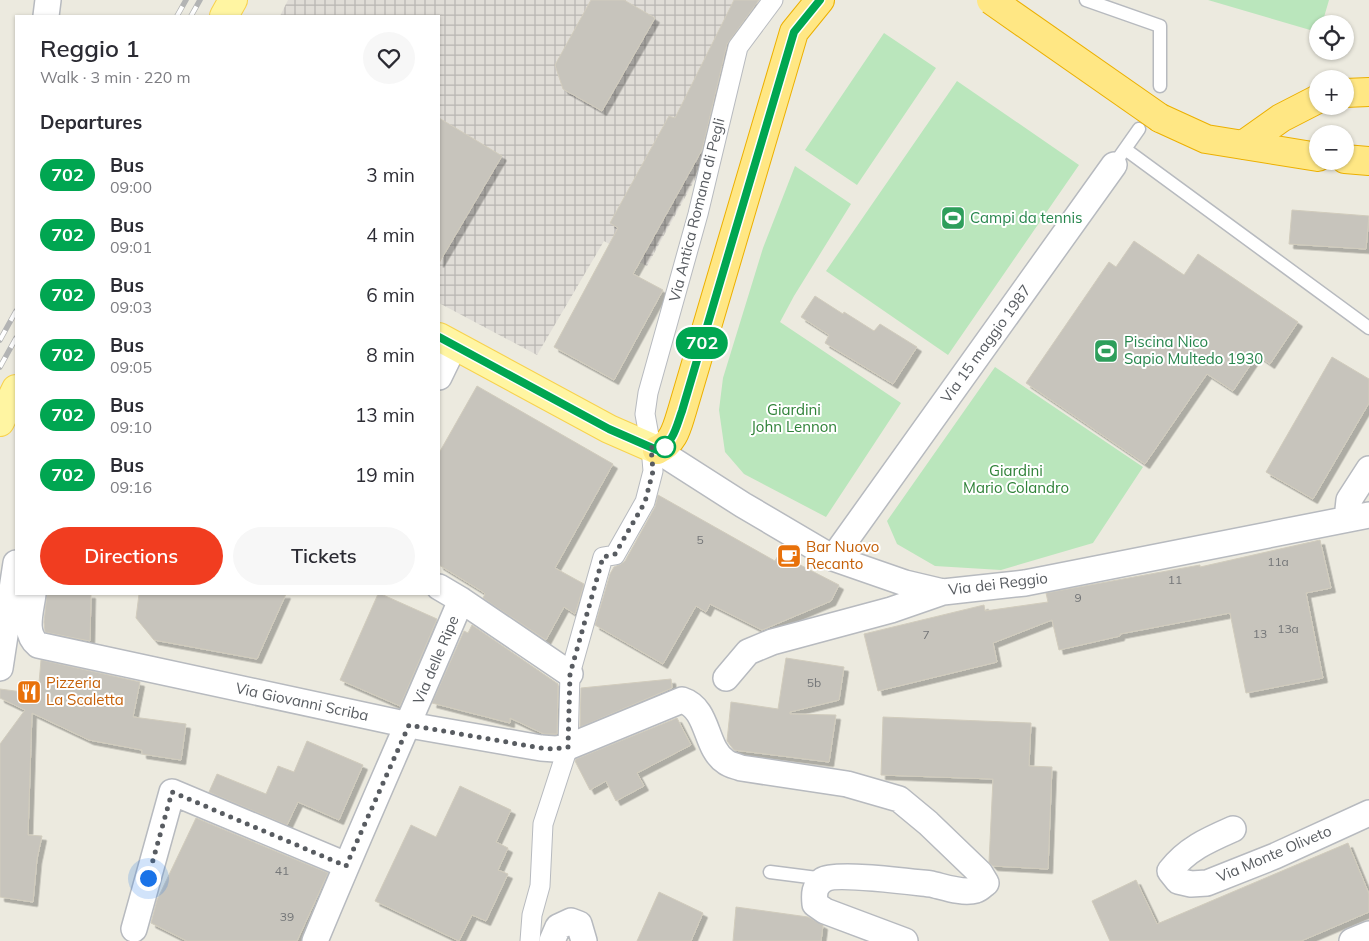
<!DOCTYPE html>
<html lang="en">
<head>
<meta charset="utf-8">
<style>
	body { margin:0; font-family:Mulish,sans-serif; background:#f7f7f7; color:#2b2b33; height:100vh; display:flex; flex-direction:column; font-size:19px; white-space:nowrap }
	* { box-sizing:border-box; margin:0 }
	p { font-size:16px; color:#7c7c81 }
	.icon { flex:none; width:28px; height:28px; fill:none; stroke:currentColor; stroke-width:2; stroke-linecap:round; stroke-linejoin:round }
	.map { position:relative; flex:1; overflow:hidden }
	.side { position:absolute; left:15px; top:15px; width:425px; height:580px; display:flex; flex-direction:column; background:#fff; border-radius:0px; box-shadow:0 1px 4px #0004 }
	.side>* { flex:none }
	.badge { padding:0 10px; border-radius:16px; font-size:18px; line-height:32px }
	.tools { position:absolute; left:1309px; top:15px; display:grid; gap:10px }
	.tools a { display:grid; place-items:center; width:45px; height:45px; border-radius:50%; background:#fff; box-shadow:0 1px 4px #0004; font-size:25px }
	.you { position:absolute; width:25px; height:25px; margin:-12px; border:4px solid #fff; border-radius:50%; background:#1a73e8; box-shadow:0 0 0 8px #1a73e833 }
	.map>.badge { position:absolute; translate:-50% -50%; box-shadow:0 0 0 2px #fff }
	h2 { padding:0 25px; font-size:19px; line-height:45px }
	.round { display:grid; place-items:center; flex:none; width:52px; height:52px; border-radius:26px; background:#f7f7f7 }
	.head { display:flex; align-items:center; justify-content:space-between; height:85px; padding:0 25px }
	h1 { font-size:24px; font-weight:600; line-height:38px }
	.primary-button { display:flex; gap:10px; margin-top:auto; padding:10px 25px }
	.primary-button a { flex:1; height:58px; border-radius:30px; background:#f13d20; color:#fff; font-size:20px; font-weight:600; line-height:58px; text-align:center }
	.primary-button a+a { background:#f7f7f7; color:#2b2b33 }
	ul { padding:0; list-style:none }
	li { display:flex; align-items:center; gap:15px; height:60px; padding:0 25px }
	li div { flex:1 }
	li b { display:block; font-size:19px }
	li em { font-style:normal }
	li .badge { min-width:55px; font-weight:700; text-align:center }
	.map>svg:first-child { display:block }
	.industrial { fill:url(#industrial-grid) }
	.park { fill:#bae6bc }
	.building { fill:#c7c4bc; stroke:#d1ccbd; filter:url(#shadow) }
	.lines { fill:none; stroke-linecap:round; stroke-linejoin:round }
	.service-casing { stroke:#b7babf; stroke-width:15 }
	.pedestrian-casing { stroke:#b7babf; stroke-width:21 }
	.minor-casing { stroke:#b7babf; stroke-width:28 }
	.primary-casing { stroke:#f8d24d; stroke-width:30 }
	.motorway-casing { stroke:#ecb000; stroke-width:30 }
	.service { stroke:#fff; stroke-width:12 }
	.pedestrian { stroke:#fff; stroke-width:19 }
	.minor { stroke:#fff; stroke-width:25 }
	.primary { stroke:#fff5a2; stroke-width:28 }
	.motorway { stroke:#ffe784; stroke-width:28 }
	.rail-casing { stroke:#b3b4b4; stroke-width:5.5 }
	.rail { stroke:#fff; stroke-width:4; stroke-dasharray:11; stroke-linecap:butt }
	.motorway-bridge-casing { stroke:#ecb000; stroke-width:30; stroke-linecap:butt }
	.motorway-bridge { stroke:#ffe784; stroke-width:28 }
	.line-casing { stroke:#fff; stroke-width:11 }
	.line { stroke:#00a651; stroke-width:8 }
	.walk { stroke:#585c61; stroke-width:5; stroke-dasharray:0 9 }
	.stop-dot { fill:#fff; stroke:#00a651; stroke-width:2.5 }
	.labels { text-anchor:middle; stroke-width:4; stroke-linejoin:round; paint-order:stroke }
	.number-label { font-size:12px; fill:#747678 }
	.street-label { font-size:15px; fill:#585c61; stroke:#fff }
	.leisure-label { font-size:15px; fill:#27864d; stroke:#fff; text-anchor:start }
	.park-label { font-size:15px; fill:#2f8238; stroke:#fff }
	.food-label { font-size:15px; fill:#c56008; stroke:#fff; text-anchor:start }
</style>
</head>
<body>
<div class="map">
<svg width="1369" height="941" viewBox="0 0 1369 941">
	<defs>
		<pattern id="industrial-grid" width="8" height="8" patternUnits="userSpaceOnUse" patternTransform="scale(1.25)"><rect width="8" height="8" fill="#e0ddd7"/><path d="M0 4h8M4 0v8" fill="none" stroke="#b8b6b2"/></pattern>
		<filter id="shadow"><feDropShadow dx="4.5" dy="4.5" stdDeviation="0" flood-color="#0004"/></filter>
	</defs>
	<rect width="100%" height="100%" fill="#eceadf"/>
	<path class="industrial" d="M 288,0 L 764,0 L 703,165 L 647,266 L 604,241 L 537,355 L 439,303 L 439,16 L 280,16 Z"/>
	<path class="park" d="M 1208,0 L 1329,0 L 1322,24 L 1318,24 L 1317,32 Z
		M 884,33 L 936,68 L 857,185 L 805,150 Z
		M 957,81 L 1079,165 L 948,355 L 826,271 Z
		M 795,166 L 851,204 L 794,296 L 780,322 L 901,403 L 826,517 L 744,474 L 725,452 L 719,410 L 723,378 L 763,248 Z
		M 995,367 L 1143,467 L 1093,543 L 1001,570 L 935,566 L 897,544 L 887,521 Z"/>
	<path class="building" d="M 591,0 L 624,0 L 655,18 L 602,111 L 563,89 L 555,65 Z
		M 734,0 L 759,0 L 727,44 L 702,150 L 633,274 L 663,290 L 614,380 L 554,347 L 618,228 L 610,223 L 669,116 L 675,118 Z
		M 439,118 L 502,156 L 439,263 Z
		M 1292,210 L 1369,216 L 1366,249 L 1289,244 Z
		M 1134,241 L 1184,275 L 1198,254 L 1298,322 L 1270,364 L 1257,355 L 1233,391 L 1207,374 L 1145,464 L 1026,383 L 1109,262 L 1116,267 Z
		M 815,296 L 843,314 L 844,312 L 874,331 L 880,324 L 917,347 L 893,384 L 825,343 L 829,335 L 801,317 Z
		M 1332,357 L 1369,379 L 1369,403 L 1313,499 L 1266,472 Z
		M 477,386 L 613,464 L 555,568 L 584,584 L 575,614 L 564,607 L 546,640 L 483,598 L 485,594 L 483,592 L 439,565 L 439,453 Z
		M 658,495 L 775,561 L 779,554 L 839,585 L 831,601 L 762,630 L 710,604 L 706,612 L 696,606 L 663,664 L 595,625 L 610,574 L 614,567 L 621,564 L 625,561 L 655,507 Z
		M 1320,540 L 1331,588 L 1306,593 L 1323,678 L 1246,693 L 1230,613 L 1120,634 L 1120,636 L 1059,650 L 1052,620 L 993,643 L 997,662 L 878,691 L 864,634 L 984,605 L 985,611 L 1048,602 L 1046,593 L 1200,565 L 1200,567 Z
		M 47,594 L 91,594 L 90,641 L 45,632 L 44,622 Z
		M 139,594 L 286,594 L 257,659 L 154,640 L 136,618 Z
		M 378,594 L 381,594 L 437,619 L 400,706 L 340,680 Z
		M 472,625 L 558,684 L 557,734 L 544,734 L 510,718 L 510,723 L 432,703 L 464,631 L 468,633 Z
		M 786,658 L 844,667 L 839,700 L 790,712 L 790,714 L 836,715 L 829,762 L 734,750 L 727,741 L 731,702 L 778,709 Z
		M 41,660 L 140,682 L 133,717 L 186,724 L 181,760 L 142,754 L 142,750 L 89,740 L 32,713 L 28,835 L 42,836 L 37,859 L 33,902 L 0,897 L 0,744 L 25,710 L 0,698 L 0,689 L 38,694 Z
		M 671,679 L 672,688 L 580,727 L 581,688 Z
		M 883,717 L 1031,723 L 1029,766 L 1052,767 L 1048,869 L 993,866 L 989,862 L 993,779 L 881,775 Z
		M 677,718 L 691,745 L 637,773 L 644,786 L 616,801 L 606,781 L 590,790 L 575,761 L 576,759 Z
		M 307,741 L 363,765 L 339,820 L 298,802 L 287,825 L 209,792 L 217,774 L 266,794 L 278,766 L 294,772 Z
		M 460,786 L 511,810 L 496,842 L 508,848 L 498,870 L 508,874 L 486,921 L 472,915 L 459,941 L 375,901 L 411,825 L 436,837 Z
		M 196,818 L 328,873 L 297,941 L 187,941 L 151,923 L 157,900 Z
		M 1348,843 L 1369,894 L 1369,912 L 1301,941 L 1110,941 L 1092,901 L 1136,880 L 1157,924 Z
		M 659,892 L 703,913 L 691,941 L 637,941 Z
		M 736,907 L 808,917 L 823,925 L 821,941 L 733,941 Z"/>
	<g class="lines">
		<defs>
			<path id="service" d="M 1086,0 L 1160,26 L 1160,86
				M 1125,149 L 1369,328
				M 1120,156 L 1139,129
				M 770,872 L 825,879"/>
			<path id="pedestrian" d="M 530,941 L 532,915 L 540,886 L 543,824 L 568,747 L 570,674 L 603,557 L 615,555 L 645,502 L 653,471 L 651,447 L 645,414 L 648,393 L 698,214 L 738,47 L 773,0"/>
			<path id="minor" d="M 46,16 L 48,0
				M 439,377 L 454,346
				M 657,450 L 743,505 L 833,558 L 905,583 L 943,592 L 1025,583 L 1369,515
				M 1347,519 L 1349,500 L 1369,469
				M 833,558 L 1114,165
				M 439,587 L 461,600 L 570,674
				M 33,594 C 31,611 23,633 38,645 L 409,725 L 541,748 L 555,749 L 568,747 L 682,700 C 710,709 704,748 726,762 C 730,765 736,766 741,768 L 847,784 L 899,799 L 928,823 L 980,873 L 986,883 C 983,885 980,889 976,890 C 963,894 944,887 931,884 C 912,882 835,872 823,880 C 814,886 814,894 815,904 L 825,911 L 905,941
				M 0,668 L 16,563
				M 726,678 L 748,652 L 772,642 L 891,610 L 943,592
				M 1233,829 C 1208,840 1187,849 1170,871 L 1178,881 L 1191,884 L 1207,883 L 1275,856 L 1369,813
				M 134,929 L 172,792 L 346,865
				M 315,941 C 362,827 413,714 461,600
				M 552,941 L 558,927 L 571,921 L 579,924 L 584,941
				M 1352,941 L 1369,934"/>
			<path id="primary" d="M 224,16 L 233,0
				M 439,337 L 609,429 L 657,450
				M 0,422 L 16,389"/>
			<path id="motorway" d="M 1345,93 L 1369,92
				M 1160,118 L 1206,139 L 1318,157
				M 1243,145 L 1281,118 L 1318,99
				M 1345,159 L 1369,161
				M 657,450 C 674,443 677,427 682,411 L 794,32 L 820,0"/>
		</defs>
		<use href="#service" class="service-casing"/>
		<use href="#pedestrian" class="pedestrian-casing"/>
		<use href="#minor" class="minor-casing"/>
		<use href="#primary" class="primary-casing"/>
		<use href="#motorway" class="motorway-casing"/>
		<use href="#service" class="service"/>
		<use href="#pedestrian" class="pedestrian"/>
		<use href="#minor" class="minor"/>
		<use href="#primary" class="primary"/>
		<use href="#motorway" class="motorway"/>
		<defs>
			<path id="rail" d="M 177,16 L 186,0
				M 191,16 L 200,0
				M 0,340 L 16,311
				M 0,367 L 16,338"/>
		</defs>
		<use href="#rail" class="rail-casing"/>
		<use href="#rail" class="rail"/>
		<defs>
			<path id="motorway-bridge" d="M 991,0 L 1160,118"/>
		</defs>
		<use href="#motorway-bridge" class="motorway-bridge-casing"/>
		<use href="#motorway-bridge" class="motorway-bridge"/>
	</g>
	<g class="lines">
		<defs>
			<path id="line" d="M 439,337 L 609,429 L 657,450 C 674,443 676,427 682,411 L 794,32 L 820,0"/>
		</defs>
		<use href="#line" class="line-casing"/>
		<use href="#line" class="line"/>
		<path class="walk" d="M 148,878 L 172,792 L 346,866 L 409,725 L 541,748 L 554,749 L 568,747 L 570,674 L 603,557 L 615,554 L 645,502 L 653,471 L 651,447 L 657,450 L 665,447"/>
	</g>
	<defs>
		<symbol id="stadium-square" viewBox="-11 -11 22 22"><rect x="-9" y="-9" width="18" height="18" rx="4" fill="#2e9e5b" stroke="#fff"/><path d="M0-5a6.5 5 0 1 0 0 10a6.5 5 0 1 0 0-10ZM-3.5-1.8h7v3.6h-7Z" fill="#fff"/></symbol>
		<symbol id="cafe-square" viewBox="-11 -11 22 22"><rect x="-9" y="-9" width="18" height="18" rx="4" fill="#e8710a" stroke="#fff"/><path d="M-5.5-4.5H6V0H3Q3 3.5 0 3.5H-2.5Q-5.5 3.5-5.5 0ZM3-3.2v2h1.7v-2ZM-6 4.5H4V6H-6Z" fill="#fff"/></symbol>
		<symbol id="restaurant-square" viewBox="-11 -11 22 22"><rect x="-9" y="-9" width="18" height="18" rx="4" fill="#e8710a" stroke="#fff"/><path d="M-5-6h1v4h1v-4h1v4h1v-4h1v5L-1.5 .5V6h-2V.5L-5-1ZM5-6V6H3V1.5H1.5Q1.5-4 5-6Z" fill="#fff"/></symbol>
	</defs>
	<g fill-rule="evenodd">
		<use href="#stadium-square" x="939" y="204" width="28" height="28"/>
		<use href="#stadium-square" x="1092" y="337" width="28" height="28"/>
		<use href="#cafe-square" x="775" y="542" width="28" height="28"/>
		<use href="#restaurant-square" x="15" y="678" width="28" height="28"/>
	</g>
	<circle class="stop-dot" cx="665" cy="447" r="10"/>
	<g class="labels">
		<g class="number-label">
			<text x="700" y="544">5</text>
			<text x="1278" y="566">11a</text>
			<text x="1175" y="584">11</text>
			<text x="1078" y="602">9</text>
			<text x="1288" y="633">13a</text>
			<text x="1260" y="638">13</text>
			<text x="926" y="639">7</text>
			<text x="814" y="687">5b</text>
			<text x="282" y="875">41</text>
			<text x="287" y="921">39</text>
		</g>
		<g class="street-label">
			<text transform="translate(697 210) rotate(-76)" y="5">Via Antica Romana di Pegli</text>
			<text transform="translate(986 344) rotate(-54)" y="5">Via 15 maggio 1987</text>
			<text transform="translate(998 584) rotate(-7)" y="5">Via dei Reggio</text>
			<text transform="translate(436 660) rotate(-67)" y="5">Via delle Ripe</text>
			<text transform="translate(302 702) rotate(12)" y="5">Via Giovanni Scriba</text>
			<text transform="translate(1274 854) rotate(-23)" y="5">Via Monte Oliveto</text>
		</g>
		<g class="leisure-label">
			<text x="970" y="223">Campi da tennis</text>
			<text x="1124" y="347">Piscina Nico<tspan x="1124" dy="17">Sapio Multedo 1930</tspan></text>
		</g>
		<g class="park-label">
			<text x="794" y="415">Giardini<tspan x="794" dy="17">John Lennon</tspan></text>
			<text x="1016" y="476">Giardini<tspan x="1016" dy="17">Mario Colandro</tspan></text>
		</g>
		<g class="food-label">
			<text x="806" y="552">Bar Nuovo<tspan x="806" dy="17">Recanto</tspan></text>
			<text x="46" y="688">Pizzeria<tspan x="46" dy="17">La Scaletta</tspan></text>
		</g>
	</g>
</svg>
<div class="tools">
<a><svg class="icon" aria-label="locate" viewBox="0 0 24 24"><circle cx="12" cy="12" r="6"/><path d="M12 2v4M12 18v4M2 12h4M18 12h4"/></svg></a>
<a>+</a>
<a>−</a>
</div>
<div class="you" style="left:148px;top:878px"></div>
<b class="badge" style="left:702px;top:343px;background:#00a651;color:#fff">702</b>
<section class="side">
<div class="head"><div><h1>Reggio 1</h1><p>Walk · 3 min · 220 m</p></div><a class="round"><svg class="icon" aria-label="heart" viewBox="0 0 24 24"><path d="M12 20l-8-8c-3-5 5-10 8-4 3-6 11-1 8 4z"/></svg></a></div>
<h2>Departures</h2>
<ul>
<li><span class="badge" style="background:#00a651;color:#fff">702</span><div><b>Bus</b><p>09:00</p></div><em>3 min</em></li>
<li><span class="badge" style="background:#00a651;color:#fff">702</span><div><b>Bus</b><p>09:01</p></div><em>4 min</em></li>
<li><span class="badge" style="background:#00a651;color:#fff">702</span><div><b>Bus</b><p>09:03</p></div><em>6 min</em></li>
<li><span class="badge" style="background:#00a651;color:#fff">702</span><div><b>Bus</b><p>09:05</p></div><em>8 min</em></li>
<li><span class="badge" style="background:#00a651;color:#fff">702</span><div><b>Bus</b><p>09:10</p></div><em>13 min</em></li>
<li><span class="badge" style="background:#00a651;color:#fff">702</span><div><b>Bus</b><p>09:16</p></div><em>19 min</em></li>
</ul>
<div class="primary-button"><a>Directions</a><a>Tickets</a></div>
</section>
</div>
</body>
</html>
